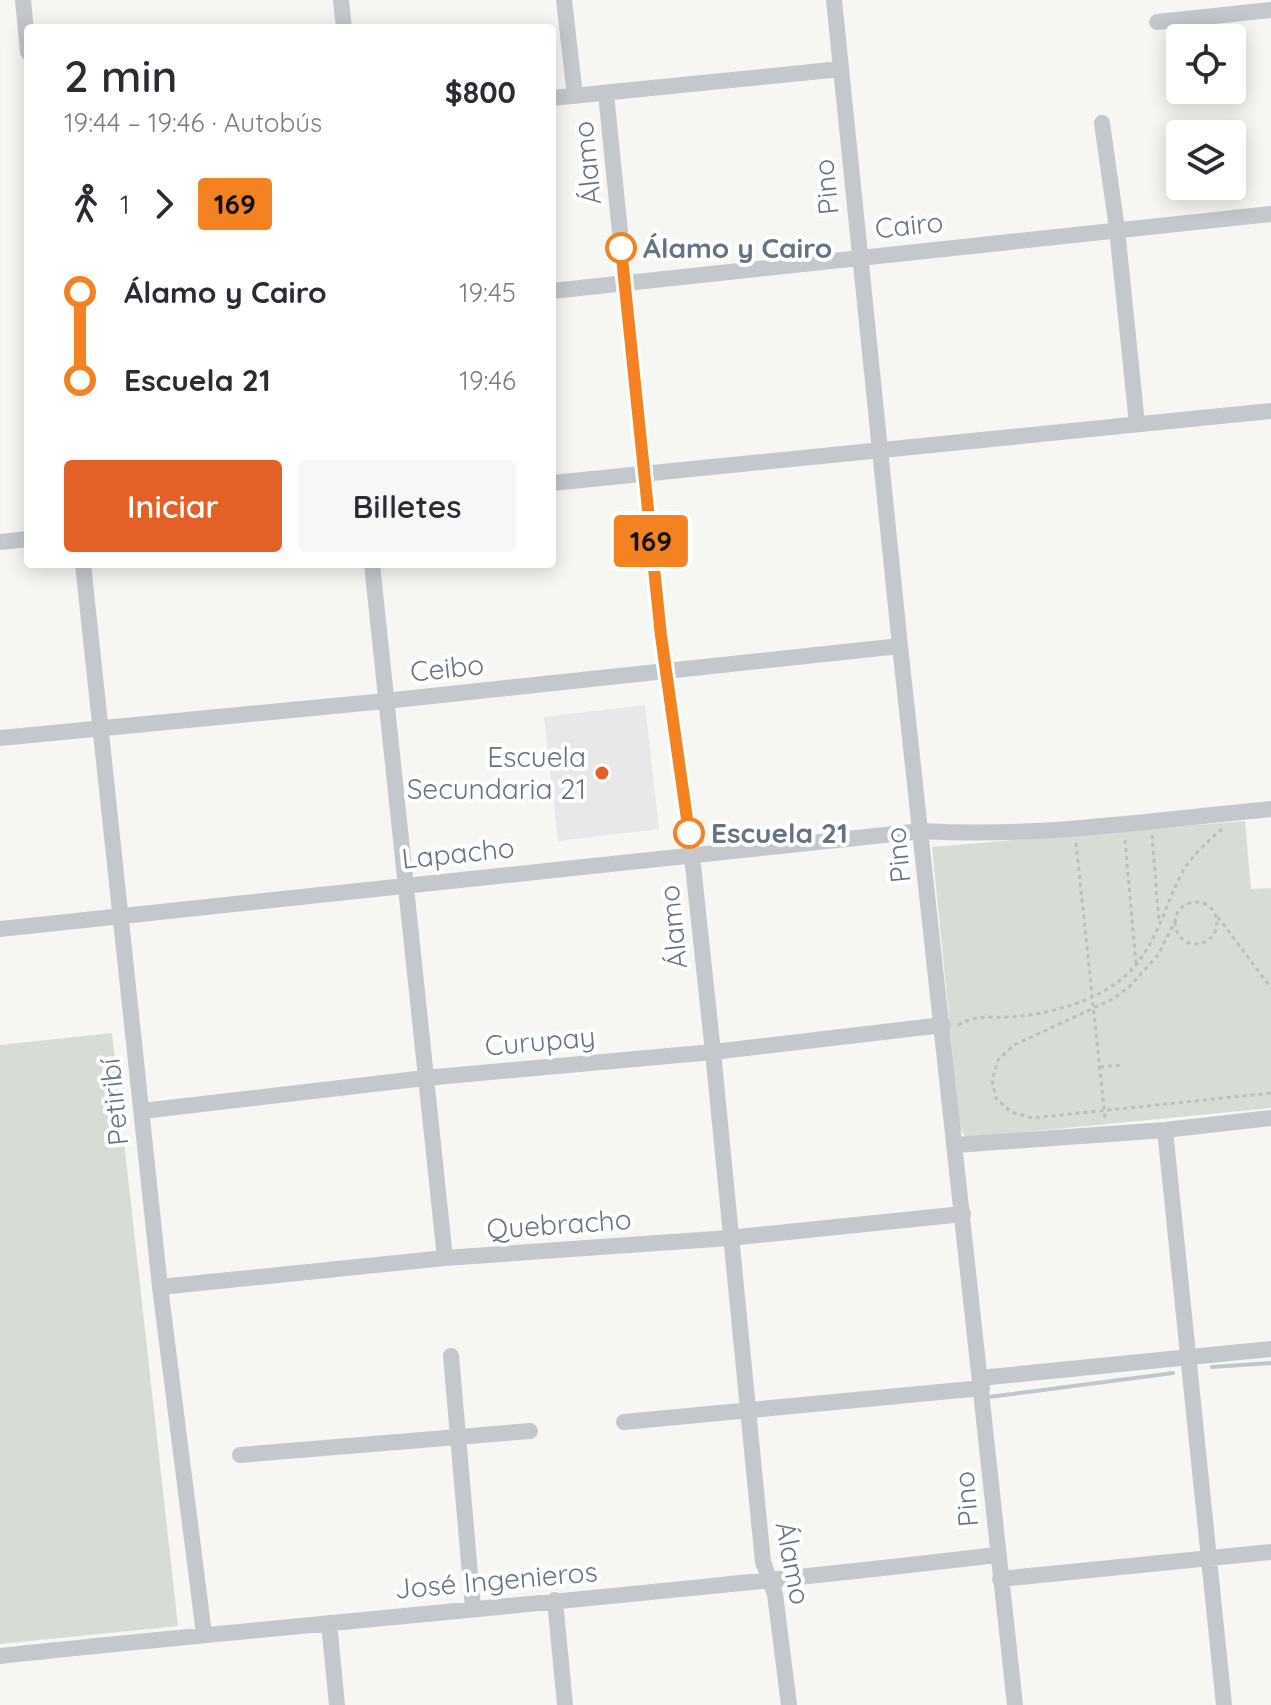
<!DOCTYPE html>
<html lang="es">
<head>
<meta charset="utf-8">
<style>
	body { margin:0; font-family:Quicksand,sans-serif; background:#f7f7f7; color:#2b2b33; height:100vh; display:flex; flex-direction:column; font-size:30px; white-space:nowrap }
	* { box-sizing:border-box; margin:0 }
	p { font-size:26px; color:#7c7c81 }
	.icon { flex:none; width:44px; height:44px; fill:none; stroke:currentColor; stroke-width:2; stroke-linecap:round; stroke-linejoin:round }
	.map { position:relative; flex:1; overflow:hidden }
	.sheet { position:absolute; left:24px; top:24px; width:532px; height:544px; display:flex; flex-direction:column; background:#fff; border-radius:8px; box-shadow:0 4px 20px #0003 }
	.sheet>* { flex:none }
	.badge { padding:0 16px; border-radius:6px; font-size:28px; line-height:52px }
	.controls { position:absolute; left:1166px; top:24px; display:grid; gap:16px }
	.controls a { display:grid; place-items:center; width:80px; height:80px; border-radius:8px; background:#fff; box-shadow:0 4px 20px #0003; font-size:40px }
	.map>.badge { position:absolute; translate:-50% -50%; box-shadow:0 0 0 4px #fff }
	.legs { display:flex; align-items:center; gap:12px; height:88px; padding:0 40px; font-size:26px }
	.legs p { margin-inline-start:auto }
	.headline { display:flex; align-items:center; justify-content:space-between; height:136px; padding:0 40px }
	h1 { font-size:44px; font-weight:600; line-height:60px }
	.button { display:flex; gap:16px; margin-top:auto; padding:16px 40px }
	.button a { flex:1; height:92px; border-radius:8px; background:#e36127; color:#fff; font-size:32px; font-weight:600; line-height:92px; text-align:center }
	.button a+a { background:#f7f7f7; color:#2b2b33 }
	ul { padding:0 40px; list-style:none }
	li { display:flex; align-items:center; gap:28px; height:88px; font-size:30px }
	li i { display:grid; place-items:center; width:12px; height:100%; margin:0 10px; background:currentColor }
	li i::after { content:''; width:20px; height:20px; margin:-10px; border:6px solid; border-radius:50%; background:#fff }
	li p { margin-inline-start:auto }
	li:first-child i { background:linear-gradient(#0000 50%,currentColor 0) }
	li:last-child i { background:linear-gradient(currentColor 50%,#0000 0) }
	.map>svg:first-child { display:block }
	.built { fill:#e7e8e7 }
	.green { fill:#d7ddd4 }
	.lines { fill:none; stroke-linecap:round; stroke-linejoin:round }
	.stream { stroke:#bdc7cd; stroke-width:4 }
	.path { stroke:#bcbec0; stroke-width:3; stroke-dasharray:4 4; stroke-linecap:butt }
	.minor { stroke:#c4c7cb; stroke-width:16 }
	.line-1-casing { stroke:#fff; stroke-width:18 }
	.line-1 { stroke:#f58220; stroke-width:12 }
	.stop-1-dot { fill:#fff; stroke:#f58220; stroke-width:4 }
	.poi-dot { fill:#e36127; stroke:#fff; stroke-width:3 }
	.labels { text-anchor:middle; stroke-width:8; stroke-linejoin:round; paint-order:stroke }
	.street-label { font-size:28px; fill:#657484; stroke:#fff }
	.stop-label { font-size:28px; font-weight:bold; fill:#657484; stroke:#fff; text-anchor:start }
	.poi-label { font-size:28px; fill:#657484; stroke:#fff; text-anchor:end }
</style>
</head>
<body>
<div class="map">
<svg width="1271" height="1705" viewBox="0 0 1271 1705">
	<rect width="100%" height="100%" fill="#f6f7f3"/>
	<path class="built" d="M 645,705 L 659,829 L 558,841 L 544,717 Z"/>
	<path class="green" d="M 1245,821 L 1251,889 L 1271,888 L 1271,1108 L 966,1138 L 960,1129 L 932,847 Z
		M 112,1033 L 178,1626 L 0,1644 L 0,1045 Z"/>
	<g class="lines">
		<path class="stream" d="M 1212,1367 L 1271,1363
			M 989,1397 L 1173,1373"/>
		<path class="path" d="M 1152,835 L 1159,923
			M 1125,840 L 1136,964
			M 1076,843 L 1105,1118
			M1175 923a21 21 0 1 1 42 0a21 21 0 1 1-42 0Z
			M 1218,917 L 1271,988
			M 1176,919 L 1158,955 L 1130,986 L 1113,999 L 1014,1045 L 998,1060 L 992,1080 L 996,1098 L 1011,1112 L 1032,1118 L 1271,1093
			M 958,1025 C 977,1014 990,1018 1011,1017 C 1049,1014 1096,1002 1125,976 C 1157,948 1164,905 1184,869 C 1194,854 1208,841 1222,829
			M 1100,1067 L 1123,1065"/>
		<path class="minor" d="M 23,0 L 28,52
			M 341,0 L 344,28
			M 564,0 L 575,96
			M 834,0 L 900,646 L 1015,1705
			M 1157,22 L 1271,10
			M 606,94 L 661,636 L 688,819 L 713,1052 L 763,1562 L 775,1594 L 789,1705
			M 552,98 L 841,69
			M 1102,123 L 1117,229 L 1137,424
			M 552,291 L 1271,214
			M 552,483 L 1271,411
			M 0,542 L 28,539
			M 83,564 L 160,1287 L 204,1634
			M 372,564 L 445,1258
			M 0,738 L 385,701 L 900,646
			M 0,929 L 922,831 C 1038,838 1155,820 1271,809
			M 142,1111 L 425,1078 L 713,1052 L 943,1025
			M 1165,1130 L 1224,1705
			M 956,1145 L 1165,1130 L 1271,1118
			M 160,1287 L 445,1258 L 729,1238 L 963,1214
			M 451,1356 L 473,1608
			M 980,1378 L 1271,1349
			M 624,1422 L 982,1388
			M 240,1455 L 530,1431
			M 1000,1579 L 1271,1552
			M 555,1600 L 565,1705
			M 329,1623 L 337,1705
			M 0,1656 C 332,1621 665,1594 997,1555"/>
	</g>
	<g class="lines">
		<defs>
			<path id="line-1" d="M 621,248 L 661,636 L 689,833"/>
		</defs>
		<use href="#line-1" class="line-1-casing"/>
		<use href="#line-1" class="line-1"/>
	</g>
	<g class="stop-1-dot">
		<circle cx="621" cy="248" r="14"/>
		<circle cx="689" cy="833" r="14"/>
	</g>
	<circle class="poi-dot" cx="602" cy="773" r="8"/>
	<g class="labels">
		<g class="street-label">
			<text transform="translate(587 163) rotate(-96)" y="10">Álamo</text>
			<text transform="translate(826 187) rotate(-96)" y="10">Pino</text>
			<text transform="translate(909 225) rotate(-6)" y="10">Cairo</text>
			<text transform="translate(447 668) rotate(-6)" y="10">Ceibo</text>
			<text transform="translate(458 853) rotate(-6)" y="10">Lapacho</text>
			<text transform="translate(898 855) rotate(-96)" y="10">Pino</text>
			<text transform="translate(673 927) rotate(-96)" y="10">Álamo</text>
			<text transform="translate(540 1041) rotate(-5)" y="10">Curupay</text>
			<text transform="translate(114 1102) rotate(-96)" y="10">Petiribí</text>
			<text transform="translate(559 1224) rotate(-4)" y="10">Quebracho</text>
			<text transform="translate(966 1499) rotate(-95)" y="10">Pino</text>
			<text transform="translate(793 1563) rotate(79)" y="10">Álamo</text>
			<text transform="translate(496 1580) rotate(-5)" y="10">José Ingenieros</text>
		</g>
		<g class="stop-label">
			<text x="643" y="258">Álamo y Cairo</text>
			<text x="711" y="843">Escuela 21</text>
		</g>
		<g class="poi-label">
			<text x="586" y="767">Escuela<tspan x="586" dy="32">Secundaria 21</tspan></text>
		</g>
	</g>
</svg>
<div class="controls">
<a><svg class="icon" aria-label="locate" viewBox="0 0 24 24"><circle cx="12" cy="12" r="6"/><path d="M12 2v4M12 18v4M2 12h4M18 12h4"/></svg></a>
<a><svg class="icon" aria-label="layers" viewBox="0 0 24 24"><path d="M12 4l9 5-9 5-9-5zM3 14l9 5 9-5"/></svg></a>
</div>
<b class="badge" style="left:651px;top:541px;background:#f58220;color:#111">169</b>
<section class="sheet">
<div class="headline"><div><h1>2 min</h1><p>19:44 – 19:46 · Autobús</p></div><b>$800</b></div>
<div class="legs"><svg class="icon" aria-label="walk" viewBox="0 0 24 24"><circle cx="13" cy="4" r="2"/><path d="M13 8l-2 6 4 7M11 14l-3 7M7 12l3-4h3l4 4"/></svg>1<svg class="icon" aria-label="forward" viewBox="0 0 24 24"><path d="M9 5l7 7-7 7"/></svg><b class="badge" style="background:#f58220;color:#111">169</b></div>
<ul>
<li><i style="color:#f58220"></i><b>Álamo y Cairo</b><p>19:45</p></li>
<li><i style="color:#f58220"></i><b>Escuela 21</b><p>19:46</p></li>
</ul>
<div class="button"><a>Iniciar</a><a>Billetes</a></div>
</section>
</div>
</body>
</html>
